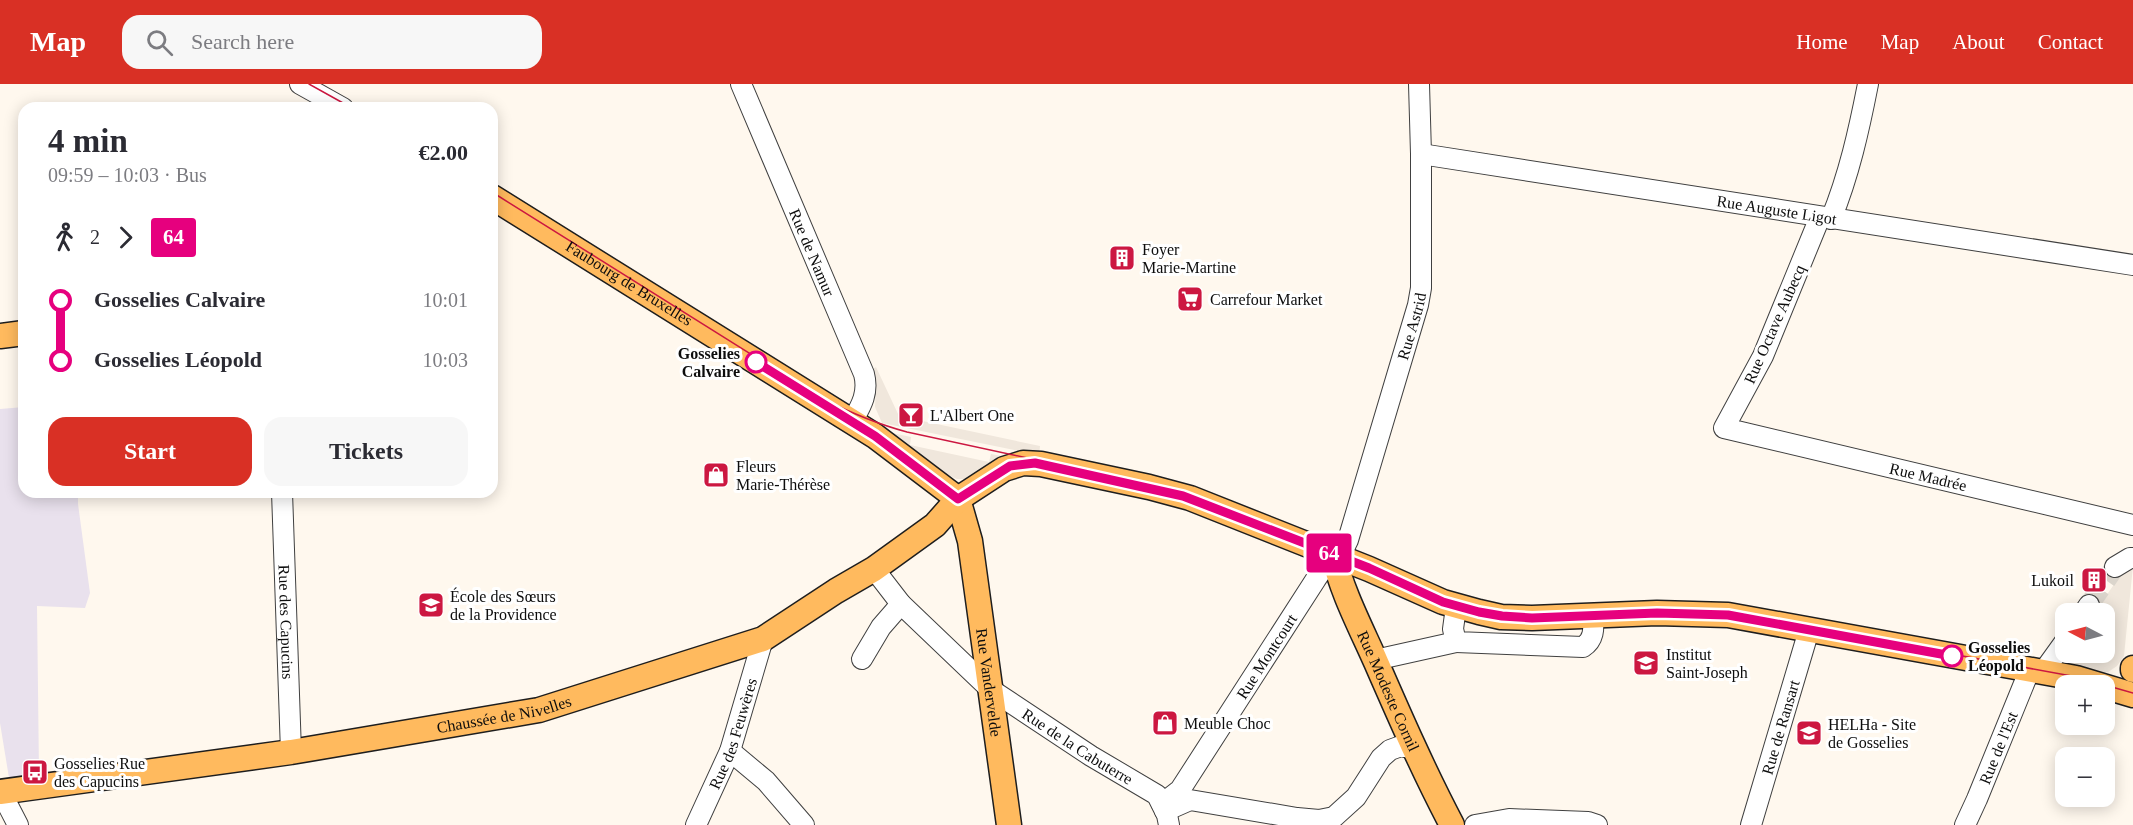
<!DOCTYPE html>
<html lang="en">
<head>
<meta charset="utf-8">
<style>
	body { margin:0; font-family:Georgia,serif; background:#f7f7f7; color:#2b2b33; height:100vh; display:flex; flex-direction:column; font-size:22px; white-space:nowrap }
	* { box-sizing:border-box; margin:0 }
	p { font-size:20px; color:#7c7c81 }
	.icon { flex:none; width:33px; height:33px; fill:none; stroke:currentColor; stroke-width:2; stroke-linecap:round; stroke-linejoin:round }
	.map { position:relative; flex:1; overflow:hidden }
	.details { position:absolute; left:18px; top:18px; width:480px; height:396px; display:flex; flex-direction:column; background:#fff; border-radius:18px; box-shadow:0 3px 15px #0003 }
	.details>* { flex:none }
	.badge { padding:0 12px; border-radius:4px; font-size:21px; line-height:39px }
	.needle { width:39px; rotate:276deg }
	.buttons { position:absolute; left:2055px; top:519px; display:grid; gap:12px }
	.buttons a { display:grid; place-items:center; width:60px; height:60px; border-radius:12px; background:#fff; box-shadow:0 3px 15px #0003; font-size:30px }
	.map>.badge { position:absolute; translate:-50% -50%; box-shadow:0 0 0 3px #fff }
	.legs { display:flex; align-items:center; gap:9px; height:66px; padding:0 30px; font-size:20px }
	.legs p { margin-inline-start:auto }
	.head { display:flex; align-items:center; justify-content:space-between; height:102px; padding:0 30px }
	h1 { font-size:33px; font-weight:600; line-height:45px }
	.primary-button { display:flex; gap:12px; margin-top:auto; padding:12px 30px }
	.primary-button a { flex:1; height:69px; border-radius:18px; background:#d93025; color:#fff; font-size:24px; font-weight:600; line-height:69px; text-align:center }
	.primary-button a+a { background:#f7f7f7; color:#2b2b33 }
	ul { padding:0 30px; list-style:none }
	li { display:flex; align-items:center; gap:21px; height:60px; font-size:22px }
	li i { display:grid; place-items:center; width:9px; height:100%; margin:0 8px; background:currentColor }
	li i::after { content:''; width:15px; height:15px; margin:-8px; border:4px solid; border-radius:50%; background:#fff }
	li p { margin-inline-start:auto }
	li:first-child i { background:linear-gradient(#0000 50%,currentColor 0) }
	li:last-child i { background:linear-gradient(currentColor 50%,#0000 0) }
	header { display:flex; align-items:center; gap:36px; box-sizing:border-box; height:84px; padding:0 30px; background:#d93025; color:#fff }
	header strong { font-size:28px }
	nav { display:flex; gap:33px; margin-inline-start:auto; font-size:21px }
	.search { width:420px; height:54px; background:#f7f7f7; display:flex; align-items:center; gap:15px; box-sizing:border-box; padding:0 21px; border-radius:18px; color:#7c7c81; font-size:22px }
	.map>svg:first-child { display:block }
	.industrial { fill:#e9e1ed }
	.plaza { fill:#f0e7dc }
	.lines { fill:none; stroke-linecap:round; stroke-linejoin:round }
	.minor-tunnel { stroke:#dbd5cc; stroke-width:20; stroke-dasharray:20 10; stroke-linecap:butt }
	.minor-casing { stroke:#404040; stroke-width:22 }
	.major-casing { stroke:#1e1e1e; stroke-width:27 }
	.minor { stroke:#fff; stroke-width:20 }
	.major { stroke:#ffba5e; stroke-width:24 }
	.tram { stroke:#cc1741; stroke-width:1.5 }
	.line-1-casing { stroke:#fff; stroke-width:14 }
	.line-1 { stroke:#e6007e; stroke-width:9 }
	.stop-1-dot { fill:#fff; stroke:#e6007e; stroke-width:3 }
	.labels { text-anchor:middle; stroke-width:6; stroke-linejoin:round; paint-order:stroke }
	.street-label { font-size:16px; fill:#0d0d0d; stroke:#fff }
	.poi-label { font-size:16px; fill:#0d0d0d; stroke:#fff; text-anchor:start }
	.stop-label { font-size:16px; font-weight:bold; fill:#0d0d0d; stroke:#fff; text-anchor:end }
</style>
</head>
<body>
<header>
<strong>Map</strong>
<div class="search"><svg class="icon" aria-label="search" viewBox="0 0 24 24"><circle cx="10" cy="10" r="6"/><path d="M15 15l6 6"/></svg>Search here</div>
<nav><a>Home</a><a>Map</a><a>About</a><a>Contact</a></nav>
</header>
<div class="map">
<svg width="2133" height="741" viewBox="0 0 2133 741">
	<rect width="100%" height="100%" fill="#fff8ee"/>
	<path class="industrial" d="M 24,323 L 24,408 L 78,408 L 78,420 L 90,509 L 85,524 L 37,522 L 39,688 L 11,706 L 0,639 L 0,325 Z"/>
	<path class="plaza" d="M 876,283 L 899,332 L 1040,362 L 1039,371 L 882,339 L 875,323 L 876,297 L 873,285 Z
		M 892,349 L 911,353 L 910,361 L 989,378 L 991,370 L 1007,373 L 969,395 L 957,395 L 948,391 Z
		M 2133,482 L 2124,572 L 2117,582 L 2108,588 L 2100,590 L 2060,584 L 2059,578 L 2066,569 L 2104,568 L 2104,530 L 2094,529 L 2122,489 Z"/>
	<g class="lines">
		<path class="minor-tunnel" d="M 2089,521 L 2115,483"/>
		<defs>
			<g id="minor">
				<path d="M 300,0 L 343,24"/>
				<path id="s1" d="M 741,0 L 864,290 C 869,309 861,322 852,338"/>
				<path id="s2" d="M 1421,70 L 2133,181"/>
				<path id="s3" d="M 1820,133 L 1763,272 L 1724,344 L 2133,441"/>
				<path d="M 1831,135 C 1849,91 1859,46 1868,0"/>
				<path id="s4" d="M 282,408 L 291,668"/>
				<path d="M 2115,483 L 2130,474 L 2133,474"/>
				<path id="s5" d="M 874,485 L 901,520 L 990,605 L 1091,672 L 1157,711 L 1167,731 L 1169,741"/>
				<path d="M 1456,523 L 1453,545 L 1456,558 L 1583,563 C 1594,556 1594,545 1593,532"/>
				<path d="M 2083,530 L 2089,521"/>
				<path d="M 862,575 L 881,543 L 901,520"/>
				<path d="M 1375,576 L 1456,558"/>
				<path d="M 2046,588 L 2048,581 L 2066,556"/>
				<path d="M 730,667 L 766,697 L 804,741"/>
				<path d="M 1,708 L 18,741"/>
				<path id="s6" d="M 1162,720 L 1180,706 L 1316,495 L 1333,470 L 1346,460 L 1348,456 L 1418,221 L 1421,204 L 1421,70 L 1419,0"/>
				<path d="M 1165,727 L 1190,716 L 1297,734 L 1319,736 L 1334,733 L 1356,713 L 1381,674 L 1390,666 L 1401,662 L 1414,665"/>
				<path id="s7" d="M 696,741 L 730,667 L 763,555"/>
				<path d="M 1475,741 L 1509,735 L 1588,738 L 1597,741"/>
				<path id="s8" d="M 1751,741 L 1809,546"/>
				<path id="s9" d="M 1965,741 L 1977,715 L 2030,585"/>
			</g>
			<g id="major">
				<path id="s10" d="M 492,113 L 875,352 L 958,415 L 970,457 L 1009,741"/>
				<path d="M 0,252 L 24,249"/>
				<path id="s11" d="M 1333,470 C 1342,508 1360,542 1376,578 C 1400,633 1424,688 1452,741"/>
				<path d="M 2133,584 L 2133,586"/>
				<path id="s12" d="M 0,708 L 291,668 L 539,626 L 763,555 L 836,507 L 874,485 L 935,441 L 958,415 L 1004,385 L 1023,379 L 1041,380 L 1149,403 L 1190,414 L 1369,485 L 1443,518 L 1479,528 L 1501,533 L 1532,534 L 1657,529 L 1728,531 L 2076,594 L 2133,611"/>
			</g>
		</defs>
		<use href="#minor" class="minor-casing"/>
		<use href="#major" class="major-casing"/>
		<use href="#minor" class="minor"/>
		<use href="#major" class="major"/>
		<path class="tram" d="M 309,0 L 352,24
			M 492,108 L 821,314 C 849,328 877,340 907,348 L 1185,408 L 1377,484 L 1445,515 L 1483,527 L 1536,533 L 1657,528 L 1704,528 L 1744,532 L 2077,593 L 2133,609"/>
	</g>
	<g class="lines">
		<defs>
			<path id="line-1" d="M 756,278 L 875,352 L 958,415 L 1010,382 L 1035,379 L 1183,412 L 1369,484 L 1443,518 L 1479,528 L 1502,532 L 1532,534 L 1657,529 L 1728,531 L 1952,572"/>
		</defs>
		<use href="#line-1" class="line-1-casing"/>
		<use href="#line-1" class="line-1"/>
	</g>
	<defs>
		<symbol id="building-square" viewBox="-11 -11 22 22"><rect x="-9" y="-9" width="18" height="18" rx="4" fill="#cc1741" stroke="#fff"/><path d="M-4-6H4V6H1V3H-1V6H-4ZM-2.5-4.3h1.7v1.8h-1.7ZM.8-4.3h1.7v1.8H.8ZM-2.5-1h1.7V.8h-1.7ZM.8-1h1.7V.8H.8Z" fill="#fff"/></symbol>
		<symbol id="supermarket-square" viewBox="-11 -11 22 22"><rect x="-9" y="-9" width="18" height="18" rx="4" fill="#cc1741" stroke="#fff"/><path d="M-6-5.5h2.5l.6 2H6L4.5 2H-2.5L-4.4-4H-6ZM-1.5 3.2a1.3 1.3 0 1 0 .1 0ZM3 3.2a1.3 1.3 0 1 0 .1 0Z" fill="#fff"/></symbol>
		<symbol id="bar-square" viewBox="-11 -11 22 22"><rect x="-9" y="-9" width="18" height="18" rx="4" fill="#cc1741" stroke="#fff"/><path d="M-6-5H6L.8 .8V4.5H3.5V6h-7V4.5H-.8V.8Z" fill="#fff"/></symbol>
		<symbol id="shop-square" viewBox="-11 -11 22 22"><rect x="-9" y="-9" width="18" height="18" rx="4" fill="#cc1741" stroke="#fff"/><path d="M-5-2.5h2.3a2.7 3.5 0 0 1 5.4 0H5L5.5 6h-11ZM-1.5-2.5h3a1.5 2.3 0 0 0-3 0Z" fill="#fff"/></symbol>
		<symbol id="school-square" viewBox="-11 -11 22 22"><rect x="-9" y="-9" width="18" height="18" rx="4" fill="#cc1741" stroke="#fff"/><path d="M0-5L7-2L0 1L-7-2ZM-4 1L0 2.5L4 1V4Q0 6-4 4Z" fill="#fff"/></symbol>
		<symbol id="university-square" viewBox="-11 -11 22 22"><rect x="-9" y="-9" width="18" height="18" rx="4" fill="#cc1741" stroke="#fff"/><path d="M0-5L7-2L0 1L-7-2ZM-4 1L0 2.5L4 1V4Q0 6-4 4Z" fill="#fff"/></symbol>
		<symbol id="bus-square" viewBox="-11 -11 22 22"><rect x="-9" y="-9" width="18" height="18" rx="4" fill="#cc1741" stroke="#fff"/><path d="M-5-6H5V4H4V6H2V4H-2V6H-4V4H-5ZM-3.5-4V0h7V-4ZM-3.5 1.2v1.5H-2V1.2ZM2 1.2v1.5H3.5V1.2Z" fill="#fff"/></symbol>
	</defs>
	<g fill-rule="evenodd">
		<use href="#building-square" x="1107" y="159" width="30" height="30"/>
		<use href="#supermarket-square" x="1175" y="200" width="30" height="30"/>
		<use href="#bar-square" x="896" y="316" width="30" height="30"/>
		<use href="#shop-square" x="701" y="376" width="30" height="30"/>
		<use href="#building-square" x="2079" y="481" width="30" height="30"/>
		<use href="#school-square" x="416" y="506" width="30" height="30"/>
		<use href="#school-square" x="1631" y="564" width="30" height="30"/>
		<use href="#shop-square" x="1150" y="624" width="30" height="30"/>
		<use href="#university-square" x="1794" y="634" width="30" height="30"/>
		<use href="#bus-square" x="20" y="673" width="30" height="30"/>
	</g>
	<g class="stop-1-dot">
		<circle cx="756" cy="278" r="10"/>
		<circle cx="1952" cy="572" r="10"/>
	</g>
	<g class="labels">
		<g class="street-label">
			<text dy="6" stroke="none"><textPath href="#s2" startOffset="360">Rue Auguste Ligot</textPath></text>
			<text dy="6" stroke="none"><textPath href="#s1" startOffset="183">Rue de Namur</textPath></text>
			<text dy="6" stroke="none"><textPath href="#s10" startOffset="162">Faubourg de Bruxelles</textPath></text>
			<text transform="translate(1774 240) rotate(-66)" y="6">Rue Octave Aubecq</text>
			<text dy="6" stroke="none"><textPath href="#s6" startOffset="548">Rue Astrid</textPath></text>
			<text dy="6" stroke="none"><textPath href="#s3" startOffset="442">Rue Madrée</textPath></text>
			<text dy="6" stroke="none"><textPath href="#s4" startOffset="130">Rue des Capucins</textPath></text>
			<text dy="6" stroke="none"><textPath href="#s6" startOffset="182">Rue Montcourt</textPath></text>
			<text dy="6" stroke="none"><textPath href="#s10" startOffset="742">Rue Vandervelde</textPath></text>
			<text dy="6" stroke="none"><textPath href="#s11" startOffset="148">Rue Modeste Cornil</textPath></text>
			<text dy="6" stroke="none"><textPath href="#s12" startOffset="510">Chaussée de Nivelles</textPath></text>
			<text dy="6" stroke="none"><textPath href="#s8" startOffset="102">Rue de Ransart</textPath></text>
			<text dy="6" stroke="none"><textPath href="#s7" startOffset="99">Rue des Feuwères</textPath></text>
			<text dy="6" stroke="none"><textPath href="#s5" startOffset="272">Rue de la Cabuterre</textPath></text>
			<text dy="6" stroke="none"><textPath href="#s9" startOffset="84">Rue de l'Est</textPath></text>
		</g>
		<g class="poi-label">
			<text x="1142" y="171">Foyer<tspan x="1142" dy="18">Marie-Martine</tspan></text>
			<text x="1210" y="221">Carrefour Market</text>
			<text x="930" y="337">L'Albert One</text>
			<text x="736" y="388">Fleurs<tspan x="736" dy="18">Marie-Thérèse</tspan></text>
			<text x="2074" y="502" text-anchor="end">Lukoil</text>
			<text x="450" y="518">École des Sœurs<tspan x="450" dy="18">de la Providence</tspan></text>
			<text x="1666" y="576">Institut<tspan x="1666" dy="18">Saint-Joseph</tspan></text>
			<text x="1184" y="645">Meuble Choc</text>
			<text x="1828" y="646">HELHa - Site<tspan x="1828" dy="18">de Gosselies</tspan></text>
			<text x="54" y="685">Gosselies Rue<tspan x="54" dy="18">des Capucins</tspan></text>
		</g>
		<g class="stop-label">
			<text x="740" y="275">Gosselies<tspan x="740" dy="18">Calvaire</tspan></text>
			<text x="1968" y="569" text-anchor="start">Gosselies<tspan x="1968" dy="18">Léopold</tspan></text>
		</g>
	</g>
</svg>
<div class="buttons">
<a><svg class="needle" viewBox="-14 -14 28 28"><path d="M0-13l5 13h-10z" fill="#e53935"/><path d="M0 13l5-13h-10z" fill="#7c7c81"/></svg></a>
<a>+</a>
<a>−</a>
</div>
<b class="badge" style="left:1329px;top:469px;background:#e6007e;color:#fff">64</b>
<section class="details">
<div class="head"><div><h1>4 min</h1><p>09:59 – 10:03 · Bus</p></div><b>€2.00</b></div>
<div class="legs"><svg class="icon" aria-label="walk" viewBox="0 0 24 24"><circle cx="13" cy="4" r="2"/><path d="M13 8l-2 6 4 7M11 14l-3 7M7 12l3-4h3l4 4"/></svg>2<svg class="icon" aria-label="forward" viewBox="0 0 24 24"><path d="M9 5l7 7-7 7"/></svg><b class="badge" style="background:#e6007e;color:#fff">64</b></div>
<ul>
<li><i style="color:#e6007e"></i><b>Gosselies Calvaire</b><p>10:01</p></li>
<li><i style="color:#e6007e"></i><b>Gosselies Léopold</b><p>10:03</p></li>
</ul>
<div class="primary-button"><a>Start</a><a>Tickets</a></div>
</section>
</div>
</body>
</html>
